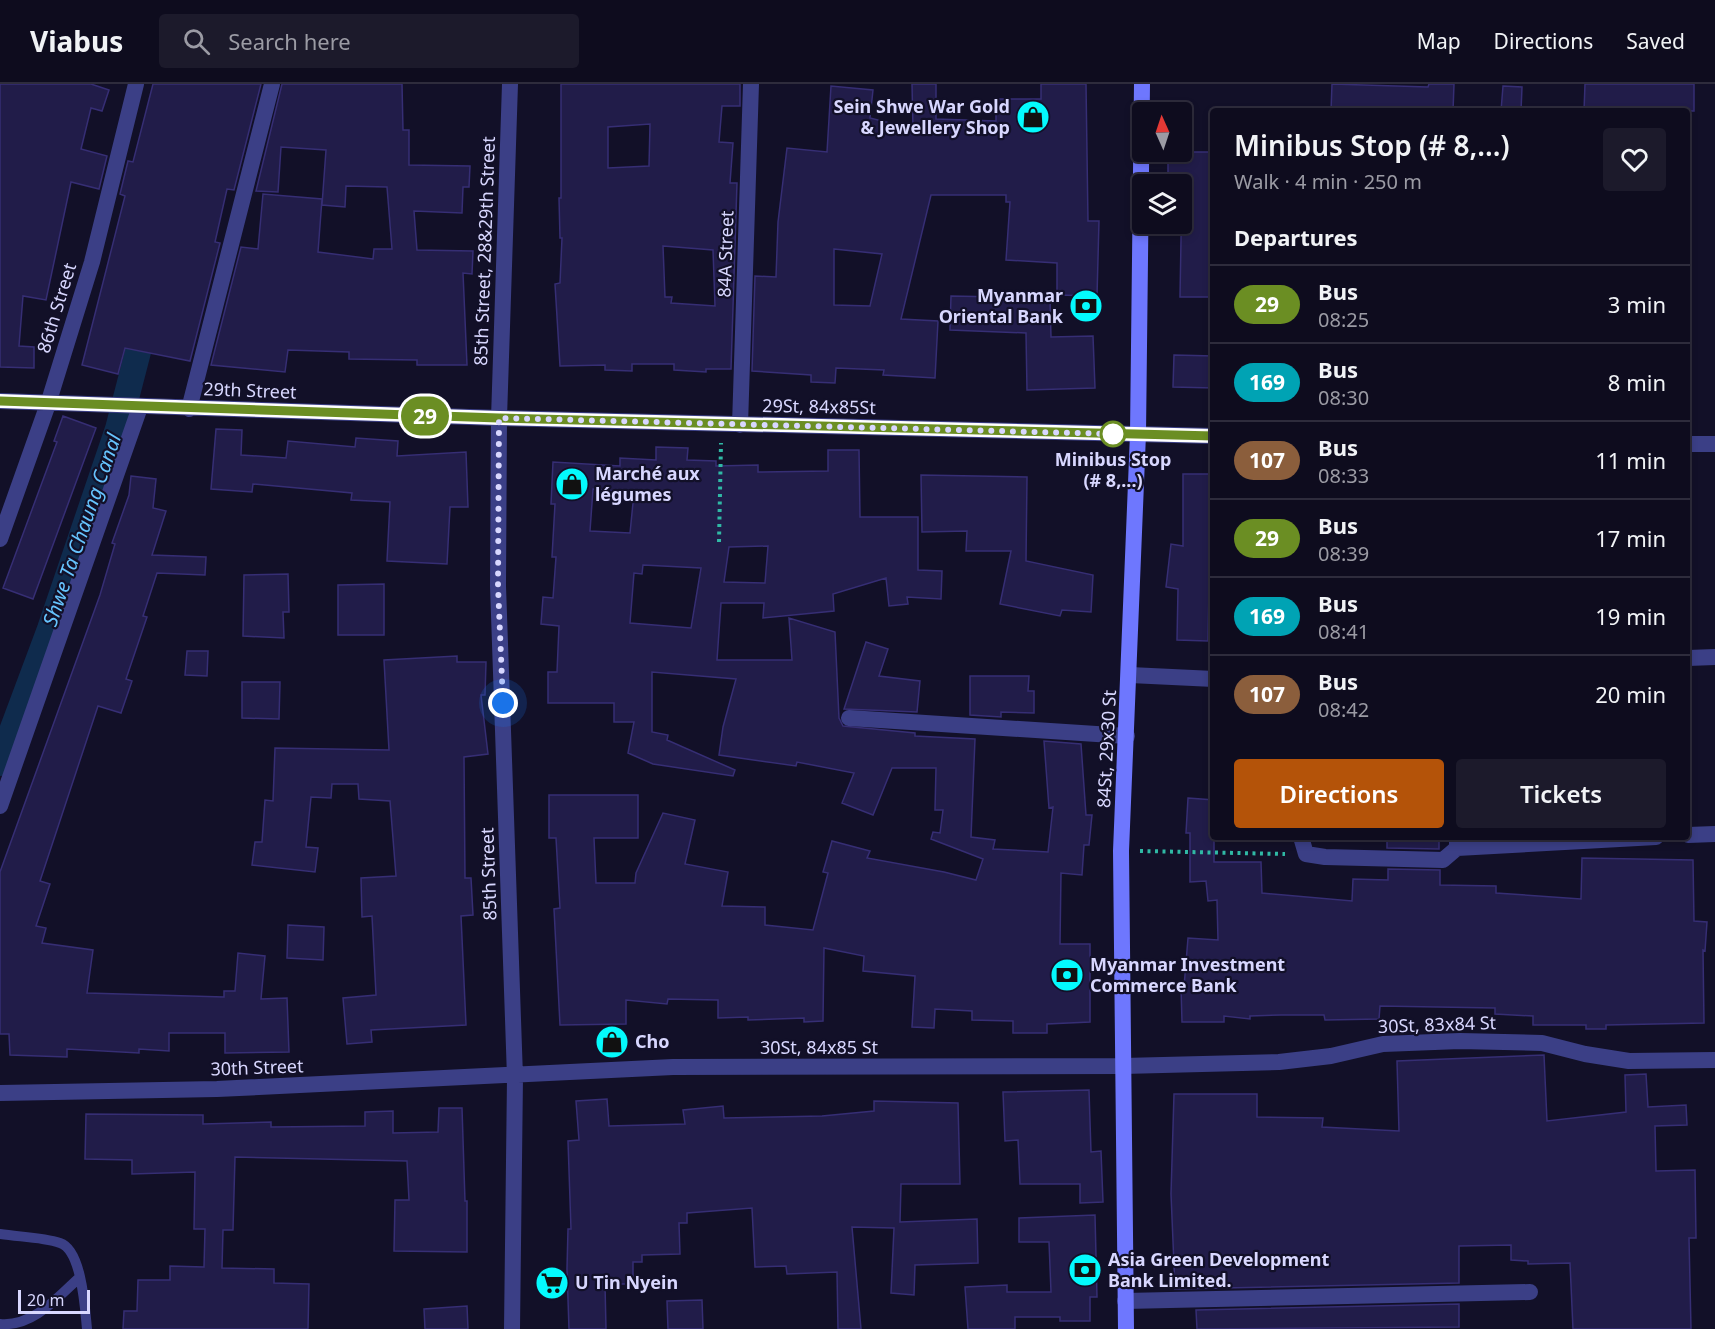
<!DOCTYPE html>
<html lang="en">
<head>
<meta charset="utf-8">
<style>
	body { margin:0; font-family:"Noto Sans",sans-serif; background:#1c1a2b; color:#f1f3f6; height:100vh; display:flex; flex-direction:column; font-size:22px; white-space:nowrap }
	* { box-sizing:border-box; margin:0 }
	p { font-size:20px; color:#9b9ba4 }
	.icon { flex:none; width:33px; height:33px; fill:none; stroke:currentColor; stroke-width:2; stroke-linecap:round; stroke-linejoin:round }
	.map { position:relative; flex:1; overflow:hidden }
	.sheet { position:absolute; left:1210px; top:24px; width:480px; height:732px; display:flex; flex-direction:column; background:#0e0c1e; border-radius:6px; box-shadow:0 3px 9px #0003,0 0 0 2px #2e2c3c }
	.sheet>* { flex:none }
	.badge { padding:0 12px; border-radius:20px; font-size:21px; line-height:39px }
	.needle { width:39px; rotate:357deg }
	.buttons { position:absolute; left:1132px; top:18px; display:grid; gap:12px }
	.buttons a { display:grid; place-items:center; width:60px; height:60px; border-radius:6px; background:#0e0c1e; box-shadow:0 3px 9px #0003,0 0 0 2px #2e2c3c; font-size:30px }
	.scale { position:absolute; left:18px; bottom:15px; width:72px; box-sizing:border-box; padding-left:6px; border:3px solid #d8d7ff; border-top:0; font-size:16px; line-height:21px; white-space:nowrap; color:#d8d7ff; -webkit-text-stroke:4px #121028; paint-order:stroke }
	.you { position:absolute; width:30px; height:30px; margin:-15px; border:4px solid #fff; border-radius:50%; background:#1a73e8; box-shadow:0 0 0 9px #1a73e833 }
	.map>.badge { position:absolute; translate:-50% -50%; box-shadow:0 0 0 3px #fff }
	h2 { padding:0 24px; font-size:22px; line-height:54px }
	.round { display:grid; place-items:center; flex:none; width:63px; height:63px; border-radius:6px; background:#1c1a2b }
	.summary { display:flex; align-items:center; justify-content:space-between; height:102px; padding:0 24px }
	h1 { font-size:28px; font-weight:600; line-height:45px }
	.primary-button { display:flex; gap:12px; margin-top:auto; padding:12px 24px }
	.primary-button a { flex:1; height:69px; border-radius:6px; background:#b45309; color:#fff; font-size:24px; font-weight:600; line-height:69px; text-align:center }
	.primary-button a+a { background:#1c1a2b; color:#f1f3f6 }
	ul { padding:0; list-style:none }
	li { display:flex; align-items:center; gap:18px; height:78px; padding:0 24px; border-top:2px solid #2e2c3c }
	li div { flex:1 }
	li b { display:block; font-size:22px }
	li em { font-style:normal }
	li .badge { min-width:66px; font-weight:700; text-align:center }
	header { display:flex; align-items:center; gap:36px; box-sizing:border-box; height:84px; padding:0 30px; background:#0e0c1e; border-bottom:2px solid #2e2c3c }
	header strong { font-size:28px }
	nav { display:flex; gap:33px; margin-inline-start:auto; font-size:21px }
	.search { width:420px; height:54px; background:#1c1a2b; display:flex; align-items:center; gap:15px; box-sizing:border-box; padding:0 21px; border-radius:6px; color:#9b9ba4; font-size:22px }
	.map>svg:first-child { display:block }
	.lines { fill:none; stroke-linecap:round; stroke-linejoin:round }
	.canal { stroke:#0f2b4d; stroke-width:26 }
	.building { fill:#211c49; stroke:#362e74; stroke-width:1.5; fill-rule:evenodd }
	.path { stroke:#30b9a5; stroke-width:4; stroke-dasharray:3 4.5; stroke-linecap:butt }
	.service { stroke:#3b3f86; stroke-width:10 }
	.minor { stroke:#3b3f86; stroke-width:16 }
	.secondary { stroke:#6e77fe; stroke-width:16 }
	.line-casing { stroke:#fff; stroke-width:14 }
	.line { stroke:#6b8e23; stroke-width:9 }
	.walk { stroke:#d8d7ff; stroke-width:6; stroke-dasharray:0 10.8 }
	.stop-dot { fill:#fff; stroke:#6b8e23; stroke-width:3 }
	.labels { text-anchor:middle; stroke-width:4.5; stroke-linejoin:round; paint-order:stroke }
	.poi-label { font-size:18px; font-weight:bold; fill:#d8d7ff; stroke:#121028; text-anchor:start }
	.street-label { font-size:18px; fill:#d8d7ff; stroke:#121028 }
	.stop-label { font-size:18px; font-weight:bold; fill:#d8d7ff; stroke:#121028 }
	.water-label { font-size:20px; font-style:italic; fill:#66c4fe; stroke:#121028 }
</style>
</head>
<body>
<header>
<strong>Viabus</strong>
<div class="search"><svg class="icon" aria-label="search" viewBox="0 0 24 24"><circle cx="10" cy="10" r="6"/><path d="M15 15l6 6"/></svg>Search here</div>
<nav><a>Map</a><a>Directions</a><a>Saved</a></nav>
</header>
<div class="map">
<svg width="1715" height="1245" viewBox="0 0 1715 1245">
	<rect width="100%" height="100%" fill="#121028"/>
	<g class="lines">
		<path class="canal" d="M 0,679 L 50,545 L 118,345 L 147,233"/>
	</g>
	<path class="building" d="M 0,0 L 91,0 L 109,6 L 102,27 L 91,24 L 81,65 L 107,72 L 99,105 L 71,98 L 46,216 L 23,212 L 19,262 L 34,263 L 34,284 L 0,283 Z
		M 153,0 L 261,0 L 234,106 L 227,105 L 215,158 L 220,159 L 190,277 L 125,264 L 118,290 L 82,281 L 125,112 L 120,110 L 128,77 L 133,78 Z
		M 282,0 L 402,0 L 403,46 L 409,46 L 409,81 L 470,82 L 469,103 L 463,103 L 462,129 L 414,127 L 417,166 L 473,167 L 472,190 L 463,189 L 467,281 L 417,281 L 417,276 L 349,275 L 349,268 L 288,266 L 285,288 L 211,281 L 241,163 L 258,165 L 263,110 L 322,115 L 318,168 L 373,175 L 374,165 L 392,165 L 387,103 L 346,102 L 345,123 L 322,121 L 326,66 L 281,63 L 278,108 L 256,107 Z
		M 561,0 L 740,0 L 740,22 L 722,22 L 719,58 L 733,59 L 730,99 L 737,99 L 731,285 L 706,285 L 706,288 L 674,286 L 674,280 L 632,280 L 632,287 L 605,286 L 605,281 L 560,282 L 555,200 L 560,199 L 562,154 L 560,154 L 559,114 L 561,114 ZM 650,40 L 649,82 L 608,84 L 608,43 ZM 663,162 L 713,166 L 715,222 L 671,219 L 672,213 L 665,213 Z
		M 912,0 L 936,0 L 936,35 L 996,37 L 996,15 L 1041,15 L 1041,0 L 1086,0 L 1088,137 L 1099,137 L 1097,212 L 1057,211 L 1057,179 L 1006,176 L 1010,118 L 1006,118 L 1006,111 L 931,111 L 901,235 L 938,237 L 935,294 L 883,291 L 884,286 L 836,284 L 835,299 L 811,298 L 811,291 L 752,287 L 755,192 L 776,193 L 778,138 L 787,64 L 827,68 L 831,2 L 873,6 L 870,34 L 913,45 ZM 834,165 L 882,170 L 870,222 L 834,221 Z
		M 1332,0 L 1428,3 L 1429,0 L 1454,0 L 1453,27 L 1331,27 Z
		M 1585,0 L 1694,0 L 1694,27 L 1584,27 Z
		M 1503,2 L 1522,3 L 1521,27 L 1501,27 Z
		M 1168,68 L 1214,68 L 1214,213 L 1180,213 L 1182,100 L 1168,100 Z
		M 951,212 L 999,213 L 998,217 L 1050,216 L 1051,253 L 1093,252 L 1095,304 L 1027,306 L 1026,249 L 950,246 Z
		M 1174,271 L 1214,272 L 1214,304 L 1173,303 Z
		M 63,332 L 96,344 L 33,515 L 3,504 L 57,358 L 54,357 Z
		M 216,345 L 242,346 L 241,371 L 286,374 L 288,357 L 355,363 L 356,354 L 398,357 L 397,372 L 466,368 L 468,423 L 450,423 L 447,480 L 387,477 L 390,418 L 351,416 L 352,409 L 253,400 L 252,408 L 211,405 Z
		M 656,363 L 688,364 L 687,376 L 716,377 L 716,382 L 758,381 L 758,388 L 828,387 L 828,366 L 859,366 L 860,433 L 918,433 L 918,486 L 942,487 L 941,515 L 907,513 L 908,520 L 889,522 L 886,494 L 833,510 L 834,527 L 763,534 L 764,519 L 721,519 L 717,576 L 792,576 L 789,534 L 835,548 L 839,634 L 843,642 L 915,649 L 915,652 L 975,655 L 971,753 L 995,756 L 993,765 L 1048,768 L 1053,723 L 1049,724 L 1044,657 L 1081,660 L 1086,731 L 1092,731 L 1089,761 L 1084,761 L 1082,791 L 1061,789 L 1060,860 L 1090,860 L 1090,938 L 1047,940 L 1047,949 L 1013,949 L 1013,937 L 972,936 L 972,927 L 935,925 L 934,944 L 912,943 L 915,892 L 863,887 L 864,872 L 824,864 L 823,937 L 804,938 L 804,934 L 748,936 L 748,933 L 718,934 L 718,916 L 668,915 L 667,920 L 626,916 L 626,940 L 560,941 L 554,825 L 560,824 L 556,754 L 549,754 L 549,711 L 638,711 L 638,754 L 594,754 L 596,799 L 635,799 L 636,789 L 663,729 L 695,736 L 685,780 L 728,788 L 722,822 L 765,823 L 765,841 L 813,846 L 828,789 L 823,788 L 832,757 L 870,767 L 867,774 L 944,788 L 976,796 L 983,775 L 931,755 L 933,748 L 940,749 L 943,726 L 935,726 L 936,684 L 892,684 L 873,731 L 842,719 L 854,689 L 797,678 L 796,682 L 719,671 L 723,643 L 736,595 L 652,588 L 652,648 L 668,651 L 667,656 L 735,686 L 733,692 L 653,680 L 628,669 L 634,638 L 614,638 L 614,619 L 548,619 L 548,588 L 557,588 L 559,542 L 541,540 L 543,513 L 553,514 L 556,473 L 552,473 L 555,420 L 551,420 L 553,378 L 620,382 L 620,374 L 656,376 ZM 593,405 L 634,409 L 630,449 L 590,447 ZM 768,462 L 765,499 L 724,498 L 729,463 ZM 643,481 L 701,484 L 691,544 L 630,539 L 634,489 L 642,490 Z
		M 1183,390 L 1214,390 L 1214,505 L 1209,504 L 1208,557 L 1177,556 L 1178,505 L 1166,503 L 1171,460 L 1183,462 Z
		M 921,391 L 1027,393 L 1026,477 L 1093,491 L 1091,528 L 1062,526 L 1060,532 L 1000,520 L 1011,467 L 966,467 L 967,447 L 922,448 Z
		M 131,392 L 156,395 L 153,424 L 166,427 L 152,471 L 206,473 L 205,491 L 157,489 L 143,532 L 147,533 L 126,595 L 132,597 L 121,629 L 98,622 L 40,797 L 50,800 L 36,842 L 46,844 L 42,859 L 93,866 L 87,909 L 224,913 L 224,907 L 235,907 L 238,869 L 265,872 L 261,915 L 287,914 L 289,968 L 225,969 L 225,949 L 169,949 L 169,967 L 139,965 L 139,969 L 67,965 L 67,973 L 10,971 L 9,950 L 0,950 L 0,788 L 100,511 L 115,460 L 112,459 L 129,411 Z
		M 288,490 L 289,528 L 283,528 L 284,554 L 243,552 L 244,491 Z
		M 384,500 L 384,551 L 338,551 L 338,501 Z
		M 866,558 L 888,565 L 879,592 L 920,597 L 917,628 L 844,625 Z
		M 187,567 L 208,567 L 207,592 L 185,591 Z
		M 457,572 L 457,578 L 486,578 L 485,611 L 481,611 L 488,670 L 464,673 L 465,794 L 471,794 L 473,831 L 461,832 L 466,941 L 371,946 L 372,958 L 347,960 L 343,914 L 376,911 L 372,832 L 362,833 L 361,794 L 396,792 L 390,717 L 359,715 L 358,700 L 332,700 L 331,714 L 311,713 L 306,763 L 318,764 L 315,788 L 252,781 L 255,758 L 262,758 L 265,716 L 273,717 L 275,664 L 389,666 L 384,576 Z
		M 970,592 L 1029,592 L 1028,607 L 1034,607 L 1034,629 L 1001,628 L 1001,633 L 970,631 Z
		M 242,598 L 280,598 L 279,635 L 242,634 Z
		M 1188,714 L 1214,716 L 1214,778 L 1261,778 L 1262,809 L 1352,817 L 1353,795 L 1388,796 L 1388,785 L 1440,786 L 1440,801 L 1496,802 L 1496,809 L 1581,815 L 1582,774 L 1693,776 L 1694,837 L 1707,838 L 1705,867 L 1703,866 L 1704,939 L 1606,941 L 1606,945 L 1586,945 L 1586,941 L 1533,941 L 1533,932 L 1495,930 L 1495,924 L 1380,922 L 1379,935 L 1325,936 L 1324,931 L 1281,931 L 1250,932 L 1250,935 L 1224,932 L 1224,938 L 1182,938 L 1181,903 L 1184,903 L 1188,854 L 1218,856 L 1217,816 L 1208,817 L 1206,797 L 1190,798 L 1190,749 L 1186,749 Z
		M 1387,753 L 1439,753 L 1439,765 L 1387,764 Z
		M 288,841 L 324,843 L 323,876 L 287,874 Z
		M 1544,971 L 1547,1037 L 1626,1028 L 1625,991 L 1646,990 L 1648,1023 L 1686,1021 L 1687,1041 L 1655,1042 L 1656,1087 L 1695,1086 L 1696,1154 L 1689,1154 L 1691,1245 L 1573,1245 L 1570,1179 L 1528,1180 L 1528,1177 L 1511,1176 L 1511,1161 L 1459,1162 L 1459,1199 L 1175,1205 L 1171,1110 L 1174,1010 L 1257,1010 L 1257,1033 L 1323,1034 L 1322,1043 L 1399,1047 L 1397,977 Z
		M 1089,1006 L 1091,1068 L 1101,1067 L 1103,1118 L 1080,1119 L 1080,1100 L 1020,1100 L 1018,1056 L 1005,1057 L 1003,1008 Z
		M 607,1015 L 609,1042 L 685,1040 L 683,1026 L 723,1022 L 724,1034 L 822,1032 L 874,1027 L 874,1017 L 958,1019 L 960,1100 L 901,1100 L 900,1138 L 977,1135 L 978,1179 L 915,1181 L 914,1211 L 891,1209 L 894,1144 L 852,1143 L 861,1245 L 838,1245 L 837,1188 L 787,1190 L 786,1182 L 755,1183 L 752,1124 L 687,1129 L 687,1139 L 679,1139 L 680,1170 L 642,1171 L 642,1178 L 633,1178 L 633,1200 L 605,1200 L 606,1245 L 569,1245 L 567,1185 L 568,1145 L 571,1145 L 568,1057 L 579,1056 L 576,1017 Z
		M 439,1024 L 462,1024 L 465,1117 L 467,1117 L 467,1168 L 394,1167 L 395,1116 L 409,1116 L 407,1077 L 235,1073 L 233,1146 L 223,1146 L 222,1184 L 274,1185 L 274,1199 L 309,1200 L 308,1245 L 123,1245 L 124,1227 L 137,1227 L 138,1196 L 170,1196 L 170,1182 L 204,1183 L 205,1145 L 194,1145 L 195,1088 L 132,1090 L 132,1076 L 85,1075 L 86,1030 L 203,1031 L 203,1040 L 271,1038 L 271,1043 L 365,1042 L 365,1028 L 393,1027 L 393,1049 L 438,1048 Z
		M 1095,1131 L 1097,1213 L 1090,1213 L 1090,1237 L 1060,1237 L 1060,1233 L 1015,1233 L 1015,1245 L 968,1245 L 965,1203 L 1007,1201 L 1007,1208 L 1051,1208 L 1049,1158 L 1019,1158 L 1019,1134 Z
		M 702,1216 L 703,1245 L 668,1245 L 667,1217 Z
		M 1459,1220 L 1459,1243 L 1197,1245 L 1196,1226 Z
		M 467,1222 L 468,1245 L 425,1245 L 424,1225 Z"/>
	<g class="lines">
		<path class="path" d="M 719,458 L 721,359
			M 1140,767 L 1285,770"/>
		<path class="service" d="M 0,1150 C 19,1153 42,1153 60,1159 C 82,1166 85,1225 87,1245
			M 0,1240 C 33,1243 58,1213 80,1193"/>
		<path class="minor" d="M 510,0 L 499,334 L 498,502 L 515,993 L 512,1245
			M 0,317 L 499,334 L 1214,352
			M 189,325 L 272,0
			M 740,341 L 751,0
			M 1688,360 L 1715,360
			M 0,455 L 48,320 L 92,178 L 136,0
			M 1688,574 L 1715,573
			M 1130,591 L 1214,595
			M 849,634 L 1127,652
			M 0,722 L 140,323
			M 1688,751 L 1715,750
			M 1301,753 L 1306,770 L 1325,773 L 1443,776 L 1457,764 L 1457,754
			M 1457,764 L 1656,753
			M 0,1009 L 217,1005 L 673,983 L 1123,982 L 1279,978 L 1331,972 L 1383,960 L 1460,957 L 1542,959 L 1585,970 L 1629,977 L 1715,976
			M 1125,1217 L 1530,1208"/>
		<path class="secondary" d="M 1126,1245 L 1121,767 L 1138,350 L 1142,0"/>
	</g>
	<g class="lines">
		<defs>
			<path id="line" d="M 0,317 L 499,334 L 1214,352"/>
		</defs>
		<use href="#line" class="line-casing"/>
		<use href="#line" class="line"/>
		<path class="walk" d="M 503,619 L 498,502 L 499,334 L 1113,350"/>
	</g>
	<defs>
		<symbol id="shop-disc" viewBox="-11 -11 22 22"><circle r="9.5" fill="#04fafd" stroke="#121028"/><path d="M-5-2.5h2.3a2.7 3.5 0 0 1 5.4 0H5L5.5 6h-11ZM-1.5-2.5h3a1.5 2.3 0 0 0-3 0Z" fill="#111"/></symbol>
		<symbol id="bank-disc" viewBox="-11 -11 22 22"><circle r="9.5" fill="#04fafd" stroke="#121028"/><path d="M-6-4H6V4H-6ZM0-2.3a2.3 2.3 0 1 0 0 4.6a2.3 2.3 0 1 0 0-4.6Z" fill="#111"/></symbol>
		<symbol id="supermarket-disc" viewBox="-11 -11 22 22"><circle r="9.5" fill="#04fafd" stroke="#121028"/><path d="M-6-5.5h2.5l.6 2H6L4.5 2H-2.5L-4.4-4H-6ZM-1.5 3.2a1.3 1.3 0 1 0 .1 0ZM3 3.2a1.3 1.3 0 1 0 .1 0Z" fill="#111"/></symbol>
	</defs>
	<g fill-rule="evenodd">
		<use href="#shop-disc" x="1014" y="14" width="38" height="38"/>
		<use href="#bank-disc" x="1067" y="203" width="38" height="38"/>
		<use href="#shop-disc" x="553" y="381" width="38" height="38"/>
		<use href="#bank-disc" x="1048" y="872" width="38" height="38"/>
		<use href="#shop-disc" x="593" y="939" width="38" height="38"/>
		<use href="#bank-disc" x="1066" y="1167" width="38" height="38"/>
		<use href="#supermarket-disc" x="533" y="1180" width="38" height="38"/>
	</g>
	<circle class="stop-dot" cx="1113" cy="350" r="12"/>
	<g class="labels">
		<g class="poi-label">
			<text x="1010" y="29" text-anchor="end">Sein Shwe War Gold<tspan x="1010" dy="21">&amp; Jewellery Shop</tspan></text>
			<text x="1063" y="218" text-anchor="end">Myanmar<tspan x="1063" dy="21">Oriental Bank</tspan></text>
			<text x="595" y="396">Marché aux<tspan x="595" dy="21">légumes</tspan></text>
			<text x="1090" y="887">Myanmar Investment<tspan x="1090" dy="21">Commerce Bank</tspan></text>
			<text x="635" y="964">Cho</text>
			<text x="1108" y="1182">Asia Green Development<tspan x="1108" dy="21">Bank Limited.</tspan></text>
			<text x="575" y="1205">U Tin Nyein</text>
		</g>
		<g class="street-label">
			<text transform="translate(485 167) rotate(-88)" y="6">85th Street, 28&amp;29th Street</text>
			<text transform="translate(726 170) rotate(-88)" y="6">84A Street</text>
			<text transform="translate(57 224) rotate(-73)" y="6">86th Street</text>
			<text transform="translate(250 307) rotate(2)" y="6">29th Street</text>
			<text transform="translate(819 323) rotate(1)" y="6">29St, 84x85St</text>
			<text transform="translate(1107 665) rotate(-87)" y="6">84St, 29x30 St</text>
			<text transform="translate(489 790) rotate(-92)" y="6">85th Street</text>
			<text transform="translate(1437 941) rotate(-2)" y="6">30St, 83x84 St</text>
			<text x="819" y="970">30St, 84x85 St</text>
			<text transform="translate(257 984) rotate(-2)" y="6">30th Street</text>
		</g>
		<g class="stop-label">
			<text x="1113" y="382">Minibus Stop<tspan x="1113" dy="21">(# 8,...)</tspan></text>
		</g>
		<g class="water-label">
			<text transform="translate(82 446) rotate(-71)" y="7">Shwe Ta Chaung Canal</text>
		</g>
	</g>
</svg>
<div class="buttons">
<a><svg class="needle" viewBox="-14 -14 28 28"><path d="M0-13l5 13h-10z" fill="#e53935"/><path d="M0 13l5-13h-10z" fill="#9b9ba4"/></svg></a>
<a><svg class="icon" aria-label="layers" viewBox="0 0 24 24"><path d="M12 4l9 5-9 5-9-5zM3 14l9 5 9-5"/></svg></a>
</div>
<div class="scale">20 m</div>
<div class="you" style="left:503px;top:619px"></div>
<b class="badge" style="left:425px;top:332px;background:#6b8e23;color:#fff">29</b>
<section class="sheet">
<div class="summary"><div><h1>Minibus Stop (# 8,...)</h1><p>Walk · 4 min · 250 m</p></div><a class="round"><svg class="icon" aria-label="heart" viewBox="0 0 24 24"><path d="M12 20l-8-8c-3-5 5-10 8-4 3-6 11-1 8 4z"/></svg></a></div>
<h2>Departures</h2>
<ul>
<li><span class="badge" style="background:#6b8e23;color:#fff">29</span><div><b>Bus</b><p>08:25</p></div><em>3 min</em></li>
<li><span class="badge" style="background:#00a3b4;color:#fff">169</span><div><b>Bus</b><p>08:30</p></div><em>8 min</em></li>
<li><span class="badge" style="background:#8b5e3c;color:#fff">107</span><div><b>Bus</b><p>08:33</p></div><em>11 min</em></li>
<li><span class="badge" style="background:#6b8e23;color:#fff">29</span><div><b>Bus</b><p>08:39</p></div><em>17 min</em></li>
<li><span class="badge" style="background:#00a3b4;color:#fff">169</span><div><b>Bus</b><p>08:41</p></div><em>19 min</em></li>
<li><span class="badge" style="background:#8b5e3c;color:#fff">107</span><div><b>Bus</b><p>08:42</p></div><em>20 min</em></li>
</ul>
<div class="primary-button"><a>Directions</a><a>Tickets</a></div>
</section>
</div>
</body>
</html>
